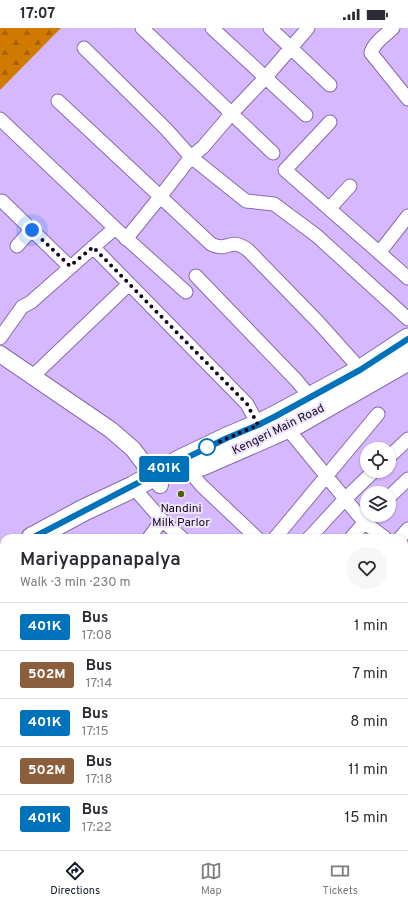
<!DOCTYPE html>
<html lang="en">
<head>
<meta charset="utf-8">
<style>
	body { margin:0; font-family:Overpass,sans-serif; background:#f7f7f7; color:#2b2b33; height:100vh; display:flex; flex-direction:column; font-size:15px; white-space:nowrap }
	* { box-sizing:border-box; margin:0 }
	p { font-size:13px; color:#7c7c81 }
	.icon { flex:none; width:22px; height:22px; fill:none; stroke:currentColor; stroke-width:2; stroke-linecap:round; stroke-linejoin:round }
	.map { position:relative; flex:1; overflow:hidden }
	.panel { position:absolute; left:0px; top:506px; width:408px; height:316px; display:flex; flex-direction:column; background:#fff; border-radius:12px 12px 0 0; box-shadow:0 1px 3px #0004 }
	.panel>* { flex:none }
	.badge { padding:0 8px; border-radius:3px; font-size:14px; line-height:26px }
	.fabs { position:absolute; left:360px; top:414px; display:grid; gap:8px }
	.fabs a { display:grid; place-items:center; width:36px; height:36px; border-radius:50%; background:#fff; box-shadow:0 1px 3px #0004; font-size:20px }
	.you { position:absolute; width:20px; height:20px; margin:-10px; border:3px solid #fff; border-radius:50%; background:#1a73e8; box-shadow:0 0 0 6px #1a73e833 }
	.map>.badge { position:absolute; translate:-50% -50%; box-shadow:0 0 0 2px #fff }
	.round { display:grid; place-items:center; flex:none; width:42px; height:42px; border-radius:21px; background:#f7f7f7 }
	.overview { display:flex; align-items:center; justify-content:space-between; height:68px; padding:0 20px }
	h1 { font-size:19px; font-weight:600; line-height:30px }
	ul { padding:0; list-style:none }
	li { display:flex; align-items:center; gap:12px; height:48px; padding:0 20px; border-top:1px solid #e1e1e2 }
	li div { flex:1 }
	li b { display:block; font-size:15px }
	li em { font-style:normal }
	li .badge { min-width:44px; font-weight:700; text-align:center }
	.status { display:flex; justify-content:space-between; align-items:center; height:28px; padding:0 20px; background:#fff; direction:ltr }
	.status svg { height:11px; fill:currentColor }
	.tabs { display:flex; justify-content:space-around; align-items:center; height:56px; border-top:1px solid #e1e1e2; background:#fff; font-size:11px; color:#7c7c81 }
	.tabs a { display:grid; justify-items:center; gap:2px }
	.tabs .on { color:#111827 }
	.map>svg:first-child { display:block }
	.forest { fill:url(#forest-firs) }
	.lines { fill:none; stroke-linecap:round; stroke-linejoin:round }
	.minor-casing { stroke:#876bab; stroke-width:15 }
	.tertiary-casing { stroke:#876bab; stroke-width:18 }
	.primary-casing { stroke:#876bab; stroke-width:23 }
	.minor { stroke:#fff; stroke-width:13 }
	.tertiary { stroke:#fff; stroke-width:16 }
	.primary { stroke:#fff; stroke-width:21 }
	.line-casing { stroke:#fff; stroke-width:9 }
	.line { stroke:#0072bc; stroke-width:6 }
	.walk { stroke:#140921; stroke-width:4; stroke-dasharray:0 7.2 }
	.stop-dot { fill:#fff; stroke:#0072bc; stroke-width:2 }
	.poi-dot { fill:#4b6009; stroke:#ede4fa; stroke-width:1.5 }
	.labels { text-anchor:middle; stroke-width:4; stroke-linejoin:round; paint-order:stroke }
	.street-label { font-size:12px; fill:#140921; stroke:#ede4fa }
	.poi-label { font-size:12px; fill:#140921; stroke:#ede4fa }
</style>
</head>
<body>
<div class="status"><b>17:07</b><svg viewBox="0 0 49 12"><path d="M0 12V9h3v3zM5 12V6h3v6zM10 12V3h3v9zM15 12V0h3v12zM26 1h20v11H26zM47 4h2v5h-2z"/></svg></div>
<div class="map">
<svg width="408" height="822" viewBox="0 0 408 822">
	<defs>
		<pattern id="forest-firs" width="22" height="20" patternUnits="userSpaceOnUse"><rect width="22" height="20" fill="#d17a00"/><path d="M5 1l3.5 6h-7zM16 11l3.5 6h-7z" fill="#a86202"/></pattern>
	</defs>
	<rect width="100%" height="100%" fill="#d5b8fe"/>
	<path class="forest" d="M 0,0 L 61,0 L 0,62 Z"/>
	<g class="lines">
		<defs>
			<path id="minor" d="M 142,0 L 273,125
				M 212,0 L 306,87
				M 270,0 L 330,57
				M 393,0 C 386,7 373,15 371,25 L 408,71
				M 84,20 L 166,101 L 191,129 L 246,173 L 274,176 L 317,208 L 408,291
				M 58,73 L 211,216 C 229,225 229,208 248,222 L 318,294 L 361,342
				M 0,91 L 115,200 L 186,264
				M 330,94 L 285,142 L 408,250
				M 2,173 L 70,239
				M 329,181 L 350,158
				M 126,211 L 160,169 L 191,129 L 203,119 L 232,85 L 265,50 L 308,0
				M 17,218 L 32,201
				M 93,219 L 247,376 L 258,397
				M 379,225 L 408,188
				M 196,248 L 297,353 L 310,369
				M 0,310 L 22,279 L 31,274 L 115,200
				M 33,348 L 129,256
				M 287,400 L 364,494 L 385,510
				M 389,429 L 408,411
				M 181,432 L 201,457 L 257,510
				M 140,467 L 162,492 L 182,510
				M 389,469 L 408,451
				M 149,510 L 162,492
				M 275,510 L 378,386
				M 309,510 L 345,471 L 374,443
				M 351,510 L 371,487
				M 400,510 L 408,501
				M 404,525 L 408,528
				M 404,547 L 408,543
				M 0,584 L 4,588
				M 404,591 L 408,587
				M 0,658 L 4,662
				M 404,665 L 408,661
				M 0,753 L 4,748
				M 404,758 L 408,754
				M 78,818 L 83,822
				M 203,818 L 209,822
				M 179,822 L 182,818
				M 260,822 L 264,818
				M 345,822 L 348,818"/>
			<path id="tertiary" d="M 0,326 L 111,402 L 133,421 L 160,457"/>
			<path id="primary" d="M 202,437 L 298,395 L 408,332
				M 32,510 L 84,482 L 133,459 L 181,432 L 227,410 L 258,397 L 276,388 L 361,342 L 408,311
				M 0,528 L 4,526"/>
		</defs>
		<use href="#minor" class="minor-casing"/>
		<use href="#tertiary" class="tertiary-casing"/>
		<use href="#primary" class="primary-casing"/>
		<use href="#minor" class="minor"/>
		<use href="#tertiary" class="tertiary"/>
		<use href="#primary" class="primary"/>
	</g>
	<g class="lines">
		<defs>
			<path id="line" d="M 32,510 L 182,432 L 227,410 L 258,397 L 276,388 L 360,342 L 408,311"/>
		</defs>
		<use href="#line" class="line-casing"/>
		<use href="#line" class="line"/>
		<path class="walk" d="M 32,202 L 70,238 L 93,219 L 247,376 L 258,397 L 207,419"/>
	</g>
	<circle class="stop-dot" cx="207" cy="419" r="8"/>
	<circle class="poi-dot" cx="181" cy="466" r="4"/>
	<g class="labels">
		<g class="street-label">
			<text transform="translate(278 401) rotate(-26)" y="4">Kengeri Main Road</text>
		</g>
		<g class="poi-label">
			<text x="181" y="484">Nandini<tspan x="181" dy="14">Milk Parlor</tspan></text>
		</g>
	</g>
</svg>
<div class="fabs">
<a><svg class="icon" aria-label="locate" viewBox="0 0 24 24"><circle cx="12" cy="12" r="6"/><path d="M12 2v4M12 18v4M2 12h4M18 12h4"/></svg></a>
<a><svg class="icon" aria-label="layers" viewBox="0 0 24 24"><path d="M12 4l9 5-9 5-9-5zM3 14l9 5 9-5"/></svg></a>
</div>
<div class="you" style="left:32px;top:202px"></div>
<b class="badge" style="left:164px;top:441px;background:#0072bc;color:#fff">401K</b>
<section class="panel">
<div class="overview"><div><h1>Mariyappanapalya</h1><p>Walk · 3 min · 230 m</p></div><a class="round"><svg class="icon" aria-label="heart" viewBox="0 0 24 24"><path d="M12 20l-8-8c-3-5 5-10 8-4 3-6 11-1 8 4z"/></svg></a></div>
<ul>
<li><span class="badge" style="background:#0072bc;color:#fff">401K</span><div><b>Bus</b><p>17:08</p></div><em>1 min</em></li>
<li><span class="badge" style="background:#8b5e3c;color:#fff">502M</span><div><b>Bus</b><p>17:14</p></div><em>7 min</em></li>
<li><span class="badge" style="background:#0072bc;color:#fff">401K</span><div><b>Bus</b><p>17:15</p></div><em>8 min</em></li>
<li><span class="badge" style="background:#8b5e3c;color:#fff">502M</span><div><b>Bus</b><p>17:18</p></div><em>11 min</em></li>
<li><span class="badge" style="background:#0072bc;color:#fff">401K</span><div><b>Bus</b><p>17:22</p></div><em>15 min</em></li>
</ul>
</section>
</div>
<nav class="tabs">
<a class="on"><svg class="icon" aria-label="directions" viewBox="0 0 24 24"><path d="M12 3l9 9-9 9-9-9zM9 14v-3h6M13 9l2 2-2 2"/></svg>Directions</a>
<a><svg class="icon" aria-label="map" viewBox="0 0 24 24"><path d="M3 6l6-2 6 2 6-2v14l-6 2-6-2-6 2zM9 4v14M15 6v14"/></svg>Map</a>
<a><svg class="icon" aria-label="tickets" viewBox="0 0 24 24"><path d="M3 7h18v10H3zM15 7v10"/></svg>Tickets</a>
</nav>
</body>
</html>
